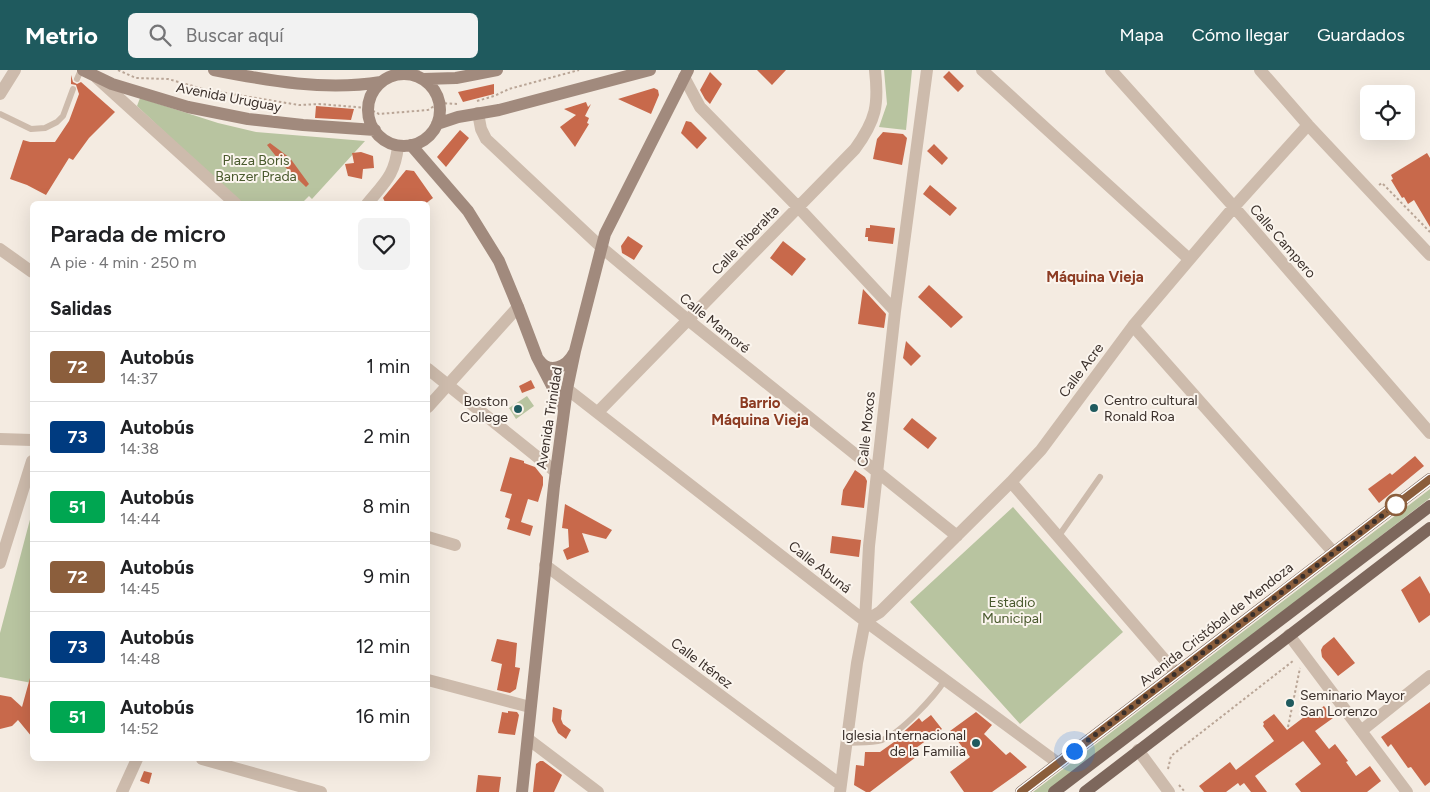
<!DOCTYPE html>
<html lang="es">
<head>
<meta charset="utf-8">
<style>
	body { margin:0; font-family:Figtree,sans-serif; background:#f2f2f2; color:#202124; height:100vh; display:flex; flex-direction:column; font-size:19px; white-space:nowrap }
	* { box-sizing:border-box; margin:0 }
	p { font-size:16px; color:#757577 }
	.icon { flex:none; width:28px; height:28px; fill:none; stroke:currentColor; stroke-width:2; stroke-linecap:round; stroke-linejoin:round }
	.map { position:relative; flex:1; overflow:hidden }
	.details { position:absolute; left:30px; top:131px; width:400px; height:560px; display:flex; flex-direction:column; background:#fff; border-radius:8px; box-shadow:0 5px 20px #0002 }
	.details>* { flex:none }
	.badge { padding:0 10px; border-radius:4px; font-size:18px; line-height:32px }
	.fabs { position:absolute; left:1360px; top:15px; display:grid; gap:10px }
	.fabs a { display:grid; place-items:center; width:55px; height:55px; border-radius:8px; background:#fff; box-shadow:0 5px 20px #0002; font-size:25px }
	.you { position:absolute; width:25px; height:25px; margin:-12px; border:4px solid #fff; border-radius:50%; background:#1a73e8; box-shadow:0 0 0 8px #1a73e833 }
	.map>.badge { position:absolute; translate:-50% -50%; box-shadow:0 0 0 2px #fff }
	h2 { padding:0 20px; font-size:19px; line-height:45px }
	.round { display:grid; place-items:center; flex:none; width:52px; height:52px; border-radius:8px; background:#f2f2f2 }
	.summary { display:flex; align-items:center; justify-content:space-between; height:85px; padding:0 20px }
	h1 { font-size:24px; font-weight:600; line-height:38px }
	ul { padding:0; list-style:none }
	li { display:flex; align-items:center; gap:15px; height:70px; padding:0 20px; border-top:1px solid #e0e0e0 }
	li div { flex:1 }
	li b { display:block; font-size:19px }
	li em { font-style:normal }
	li .badge { min-width:55px; font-weight:700; text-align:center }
	header { display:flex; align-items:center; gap:30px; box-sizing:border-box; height:70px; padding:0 25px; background:#1f5a5e; color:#fff }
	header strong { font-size:24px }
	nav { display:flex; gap:28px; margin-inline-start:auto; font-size:18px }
	.search { width:350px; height:45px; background:#f2f2f2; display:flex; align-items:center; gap:12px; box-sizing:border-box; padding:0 18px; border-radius:8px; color:#757577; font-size:19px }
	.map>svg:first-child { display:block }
	.green { fill:#b8c4a0 }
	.building { fill:#c8694b }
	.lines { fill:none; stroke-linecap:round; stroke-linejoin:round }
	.path { stroke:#b9a596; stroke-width:2; stroke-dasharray:2.5 2.5; stroke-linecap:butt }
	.lane { stroke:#cdbbac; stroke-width:6 }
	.street { stroke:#cdbbac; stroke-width:12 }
	.secondary { stroke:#a18a7d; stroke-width:12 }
	.primary { stroke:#7d675c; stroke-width:12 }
	.line-casing { stroke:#fff; stroke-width:11 }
	.line { stroke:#8b5e3c; stroke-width:8 }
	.walk { stroke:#3b302b; stroke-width:5; stroke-dasharray:0 9 }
	.poi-dot { fill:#1f5a5e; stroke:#fbf5ee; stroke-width:2 }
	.stop-dot { fill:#fff; stroke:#8b5e3c; stroke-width:2.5 }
	.labels { text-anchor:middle; stroke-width:4; stroke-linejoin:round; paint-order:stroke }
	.street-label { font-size:14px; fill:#3b302b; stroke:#fbf5ee }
	.park-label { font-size:14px; fill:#4a5a2e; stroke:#fbf5ee }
	.poi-label { font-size:14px; fill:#3b302b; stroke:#fbf5ee; text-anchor:start }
	.neighbourhood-label { font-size:15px; font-weight:bold; fill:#8c3b22; stroke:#fbf5ee }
</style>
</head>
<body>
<header>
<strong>Metrio</strong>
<div class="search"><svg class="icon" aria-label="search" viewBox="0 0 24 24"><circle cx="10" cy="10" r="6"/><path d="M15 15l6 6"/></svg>Buscar aquí</div>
<nav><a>Mapa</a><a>Cómo llegar</a><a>Guardados</a></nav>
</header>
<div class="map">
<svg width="1430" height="722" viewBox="0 0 1430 722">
	<rect width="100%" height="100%" fill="#f4ebe1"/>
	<path class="green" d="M 884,0 L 912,0 L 906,60 L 879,57 L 887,34 Z
		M 140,28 L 218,53 L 256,62 L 365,71 L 312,129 L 309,126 L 301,134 L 241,134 L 137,36 Z
		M 527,326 L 534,336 L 516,349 L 509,338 Z
		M 1430,419 L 1430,428 L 1048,722 L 1033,722 Z
		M 1013,437 L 1123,562 L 1020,654 L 910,532 Z
		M 32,442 L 32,613 L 0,607 L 0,563 Z"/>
	<path class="building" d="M 757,0 L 786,0 L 772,15 Z
		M 949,1 L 964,16 L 958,22 L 943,7 Z
		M 710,2 L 722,14 L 710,34 L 705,29 L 700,20 Z
		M 71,5 L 73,12 L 77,14 L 81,12 L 115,42 L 89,68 L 73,90 L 69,88 L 46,125 L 27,115 L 10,109 L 23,70 L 30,72 L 55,72 L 69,51 L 79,24 L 76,15 L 71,14 Z
		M 494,14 L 494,24 L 463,32 L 458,22 Z
		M 654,18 L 658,20 L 659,25 L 651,44 L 618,29 Z
		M 586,32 L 588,37 L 591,34 L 585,46 L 589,48 L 587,53 L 589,54 L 575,77 L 560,57 L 576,45 L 564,39 Z
		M 316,36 L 354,39 L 351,50 L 315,48 Z
		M 686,51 L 691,52 L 707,68 L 697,79 L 681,63 Z
		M 460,60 L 469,68 L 446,97 L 437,87 Z
		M 883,62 L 903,64 L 907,68 L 902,95 L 873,89 L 877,69 Z
		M 270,73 L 290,88 L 309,114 L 306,117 L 282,94 L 267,75 Z
		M 934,74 L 948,88 L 942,95 L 927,81 Z
		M 361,82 L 373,86 L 374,98 L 363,99 L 362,109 L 348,106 L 345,94 L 354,93 L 352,83 Z
		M 1427,83 L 1430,88 L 1430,157 L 1414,130 L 1408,134 L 1404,127 L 1402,128 L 1391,110 L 1393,109 L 1391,105 Z
		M 406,100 L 414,101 L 433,128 L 425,134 L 386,134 L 383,128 Z
		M 930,115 L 957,138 L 950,146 L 923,124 Z
		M 870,155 L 895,158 L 893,174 L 868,171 L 868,167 L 865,167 L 866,158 L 870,158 Z
		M 628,166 L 643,176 L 634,190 L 622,183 L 621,176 Z
		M 783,171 L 806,189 L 792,206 L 770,188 Z
		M 929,215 L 963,247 L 951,258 L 918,227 Z
		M 863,219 L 886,244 L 884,258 L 858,254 Z
		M 906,271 L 921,286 L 911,296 L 903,288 Z
		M 531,310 L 535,318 L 522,323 L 519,316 Z
		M 912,348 L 937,368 L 928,379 L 903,359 Z
		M 1415,386 L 1424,396 L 1379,433 L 1368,419 L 1390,403 L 1392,405 Z
		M 510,387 L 524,391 L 524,393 L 535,397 L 543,407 L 543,415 L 538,432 L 528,429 L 521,452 L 533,456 L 530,466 L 507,459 L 510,449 L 505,447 L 512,424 L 500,421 Z
		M 855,400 L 865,407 L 867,411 L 864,438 L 841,435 L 843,420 Z
		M 565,434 L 612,460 L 606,469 L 582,463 L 589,482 L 567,490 L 563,480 L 569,477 L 568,459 L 562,458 Z
		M 832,466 L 861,470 L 859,487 L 830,483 Z
		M 1420,506 L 1430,524 L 1430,545 L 1419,553 L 1401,520 Z
		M 1334,567 L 1355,593 L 1338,606 L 1322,587 L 1321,580 L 1323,576 Z
		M 497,569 L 517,573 L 515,597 L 520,598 L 516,619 L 510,623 L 497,620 L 502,594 L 491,591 Z
		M 30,608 L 32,609 L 32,667 L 18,650 L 12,656 L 0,659 L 0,625 L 11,627 L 22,637 Z
		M 1430,632 L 1430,712 L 1425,716 L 1411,697 L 1408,698 L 1391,674 L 1388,677 L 1381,667 Z
		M 1324,636 L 1333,648 L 1315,661 L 1329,679 L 1335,674 L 1348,691 L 1346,692 L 1356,706 L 1370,696 L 1381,711 L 1367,722 L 1301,722 L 1295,714 L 1321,694 L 1303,671 L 1255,706 L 1267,722 L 1251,722 L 1244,713 L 1240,716 L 1238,713 L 1226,722 L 1204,722 L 1199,716 L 1230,692 L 1236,700 L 1274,671 L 1263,656 L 1264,654 L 1263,652 L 1274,644 L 1287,660 L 1312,641 L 1314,643 Z
		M 553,637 L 562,640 L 561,649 L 563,654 L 571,660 L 566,669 L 558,663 L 552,651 Z
		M 508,641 L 517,642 L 519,645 L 515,665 L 498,663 L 502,642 L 508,643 Z
		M 976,642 L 992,655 L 984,664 L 1006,685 L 1010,682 L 1027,697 L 992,722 L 964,722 L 950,702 L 970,687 L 950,661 Z
		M 931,645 L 942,659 L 916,678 L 920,684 L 870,722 L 866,722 L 854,715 L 856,695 L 864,696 L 865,682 L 880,682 L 894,672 L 898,667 L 919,648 L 922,652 Z
		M 540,691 L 543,691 L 562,705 L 554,722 L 533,722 L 536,694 Z
		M 144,701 L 152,703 L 149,714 L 140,711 Z
		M 478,705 L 501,707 L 499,722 L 476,722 Z"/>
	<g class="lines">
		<path class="path" d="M 118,0 L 136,8 L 168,9 L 207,20 L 299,35 L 319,34 L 368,38 L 379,44 L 428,40 L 439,33 L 457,34
			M 477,31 L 494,26 L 509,19 L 579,0
			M 1379,115 L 1382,113 L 1430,162
			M 1288,657 L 1300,598
			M 1168,699 L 1171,686 L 1293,591
			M 1179,715 L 1185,722"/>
		<path class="lane" d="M 77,9 L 81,0
			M 0,44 L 31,59 L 45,58 L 57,52 L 63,46 L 73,19
			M 1058,467 L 1100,407
			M 846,673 C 857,672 871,673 882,670 C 901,663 934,627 945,610"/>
		<path class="street" d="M 413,0 L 415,5
			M 982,0 L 1189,189
			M 1111,0 L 1234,137 L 1430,363
			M 1260,0 L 1308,55 L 1430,185
			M 684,7 L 700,37 L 798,137 L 895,241
			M 97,8 L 236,134
			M 0,24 L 15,0
			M 478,43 L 481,59 L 486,69 L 601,177 L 688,250 L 957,466
			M 367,134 C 385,112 395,105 398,76
			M 0,179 L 32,202
			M 1133,256 L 1334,483
			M 428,299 L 556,402
			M 567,319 L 865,551 L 1058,693
			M 428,337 L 518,237
			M 598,342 L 855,79 C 876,50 879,35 875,0
			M 0,369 L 32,370
			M 1011,412 L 1176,603
			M 428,467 L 455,475
			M 0,493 L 32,391
			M 545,495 L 841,715
			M 865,551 L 880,542 L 1011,412 L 1041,380 L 1133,256 L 1234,137 L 1308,55
			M 1289,565 L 1407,722
			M 428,610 L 530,637
			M 1361,661 L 1430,606
			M 528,669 L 598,722
			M 1138,680 L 1169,722
			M 202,689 L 321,722
			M 122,722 L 137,689
			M 840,722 L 857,593 L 865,551 L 869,476 L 877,403 L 895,241 L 927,0"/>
		<path class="secondary" d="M 83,0 L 112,14 L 188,37 L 248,49 L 303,55 L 375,60
			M 214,0 C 269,11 326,21 381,12
			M368 40a36 36 0 1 1 72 0a36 36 0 1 1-72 0Z
			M 423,9 L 456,8 L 497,0
			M 437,54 L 458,47 L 499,40 L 650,0
			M 411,75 L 468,141 L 499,191 L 518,237 L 537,287 L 564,339
			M 539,290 C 549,305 567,297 574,283
			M 522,722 L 554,416 L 567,319 L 575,281 L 605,164 L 688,0"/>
		<path class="primary" d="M 1021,722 L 1430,409
			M 1054,722 L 1430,436
			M 1085,722 L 1430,458"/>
	</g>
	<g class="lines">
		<defs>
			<path id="line" d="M 1021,722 L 1430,409"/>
		</defs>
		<use href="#line" class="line-casing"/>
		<use href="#line" class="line"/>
		<path class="walk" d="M 1074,681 L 1396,435"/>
	</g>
	<g class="poi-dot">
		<circle cx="1094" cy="338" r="5"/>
		<circle cx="518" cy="339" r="5"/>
		<circle cx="1290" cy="633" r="5"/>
		<circle cx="976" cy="673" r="5"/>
	</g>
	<circle class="stop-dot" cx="1396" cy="435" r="10"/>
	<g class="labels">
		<g class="street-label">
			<text transform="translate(229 27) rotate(11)" y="5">Avenida Uruguay</text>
			<text transform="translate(745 170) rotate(-46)" y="5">Calle Riberalta</text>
			<text transform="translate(1283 171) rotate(49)" y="5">Calle Campero</text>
			<text transform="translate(715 253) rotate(39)" y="5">Calle Mamoré</text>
			<text transform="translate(1081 300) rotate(-53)" y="5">Calle Acre</text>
			<text transform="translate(549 348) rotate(-81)" y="5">Avenida Trinidad</text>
			<text transform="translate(866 359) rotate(-84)" y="5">Calle Moxos</text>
			<text transform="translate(820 497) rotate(38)" y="5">Calle Abuná</text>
			<text transform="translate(1216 554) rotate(-38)" y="5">Avenida Cristóbal de Mendoza</text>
			<text transform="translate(702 593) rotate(37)" y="5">Calle Iténez</text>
		</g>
		<g class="park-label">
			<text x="256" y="95">Plaza Boris<tspan x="256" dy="16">Banzer Prada</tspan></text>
			<text x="1012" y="537">Estadio<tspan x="1012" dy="16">Municipal</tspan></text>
		</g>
		<g class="poi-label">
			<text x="1104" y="335">Centro cultural<tspan x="1104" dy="16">Ronald Roa</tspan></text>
			<text x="508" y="336" text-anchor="end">Boston<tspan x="508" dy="16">College</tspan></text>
			<text x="1300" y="630">Seminario Mayor<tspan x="1300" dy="16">San Lorenzo</tspan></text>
			<text x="966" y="670" text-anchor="end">Iglesia Internacional<tspan x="966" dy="16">de la Familia</tspan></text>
		</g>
		<g class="neighbourhood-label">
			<text x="1095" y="212">Máquina Vieja</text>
			<text x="760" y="338">Barrio<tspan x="760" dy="17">Máquina Vieja</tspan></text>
		</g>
	</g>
</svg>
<div class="fabs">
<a><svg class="icon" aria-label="locate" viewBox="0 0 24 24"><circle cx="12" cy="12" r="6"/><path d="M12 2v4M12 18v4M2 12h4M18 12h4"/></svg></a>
</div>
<div class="you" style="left:1074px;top:681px"></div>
<section class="details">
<div class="summary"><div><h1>Parada de micro</h1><p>A pie · 4 min · 250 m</p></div><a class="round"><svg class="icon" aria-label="heart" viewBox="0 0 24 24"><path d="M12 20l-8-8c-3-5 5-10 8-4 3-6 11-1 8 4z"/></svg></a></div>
<h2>Salidas</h2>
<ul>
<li><span class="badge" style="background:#8b5e3c;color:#fff">72</span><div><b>Autobús</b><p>14:37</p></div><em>1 min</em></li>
<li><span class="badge" style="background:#003b80;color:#fff">73</span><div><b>Autobús</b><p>14:38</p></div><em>2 min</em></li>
<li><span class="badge" style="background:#00a651;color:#fff">51</span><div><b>Autobús</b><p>14:44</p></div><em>8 min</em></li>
<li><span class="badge" style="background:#8b5e3c;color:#fff">72</span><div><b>Autobús</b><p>14:45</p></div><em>9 min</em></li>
<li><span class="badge" style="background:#003b80;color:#fff">73</span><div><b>Autobús</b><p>14:48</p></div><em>12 min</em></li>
<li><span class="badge" style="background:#00a651;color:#fff">51</span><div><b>Autobús</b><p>14:52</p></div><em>16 min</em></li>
</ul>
</section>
</div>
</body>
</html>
